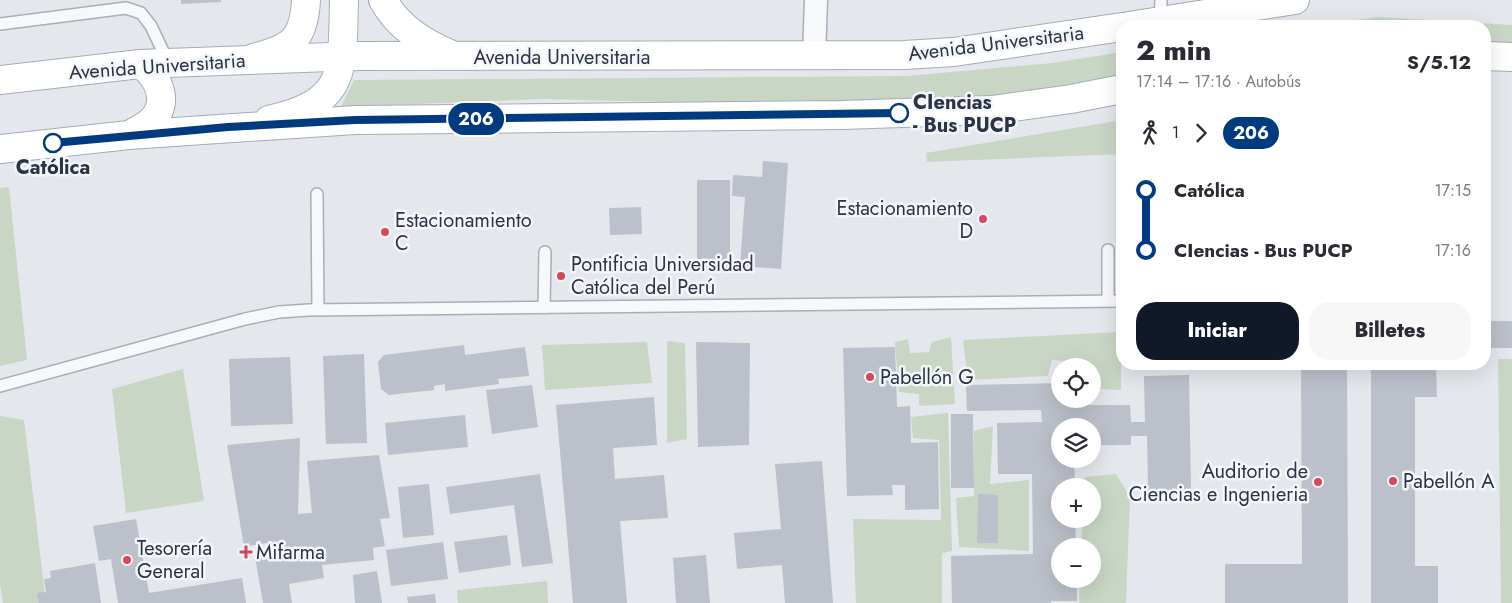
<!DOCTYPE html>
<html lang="es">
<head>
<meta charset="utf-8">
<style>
	body { margin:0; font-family:Jost,sans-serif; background:#f7f7f7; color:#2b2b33; height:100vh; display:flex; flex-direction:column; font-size:19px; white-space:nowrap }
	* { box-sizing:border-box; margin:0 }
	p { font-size:16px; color:#7c7c81 }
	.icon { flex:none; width:28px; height:28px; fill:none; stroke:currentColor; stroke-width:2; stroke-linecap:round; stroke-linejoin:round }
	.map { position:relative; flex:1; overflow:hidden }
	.sheet { position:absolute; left:1116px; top:20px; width:375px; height:350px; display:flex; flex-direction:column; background:#fff; border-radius:20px; box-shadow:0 5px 20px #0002 }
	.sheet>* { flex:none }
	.badge { padding:0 10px; border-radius:16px; font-size:18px; line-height:32px }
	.controls { position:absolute; left:1051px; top:358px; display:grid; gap:10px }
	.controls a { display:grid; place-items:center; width:50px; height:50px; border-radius:50%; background:#fff; box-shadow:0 5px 20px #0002; font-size:25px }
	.map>.badge { position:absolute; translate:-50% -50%; box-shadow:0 0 0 2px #fff }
	.legs { display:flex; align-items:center; gap:8px; height:55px; padding:0 20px; font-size:16px }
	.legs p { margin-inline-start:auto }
	.overview { display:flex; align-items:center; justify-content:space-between; height:85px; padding:0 20px }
	h1 { font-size:28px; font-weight:800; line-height:38px }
	.action { display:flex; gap:10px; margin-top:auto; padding:10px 20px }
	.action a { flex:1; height:58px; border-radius:20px; background:#111827; color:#fff; font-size:20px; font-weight:800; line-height:58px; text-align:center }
	.action a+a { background:#f7f7f7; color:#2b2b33 }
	ul { padding:0 20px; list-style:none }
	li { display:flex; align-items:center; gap:18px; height:60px; font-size:19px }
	li i { display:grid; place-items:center; width:8px; height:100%; margin:0 6px; background:currentColor }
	li i::after { content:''; width:12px; height:12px; margin:-6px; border:4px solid; border-radius:50%; background:#fff }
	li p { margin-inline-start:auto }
	li:first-child i { background:linear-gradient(#0000 50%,currentColor 0) }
	li:last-child i { background:linear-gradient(currentColor 50%,#0000 0) }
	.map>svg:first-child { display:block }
	.green { fill:#c9d6c5 }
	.building { fill:#bbc0ca }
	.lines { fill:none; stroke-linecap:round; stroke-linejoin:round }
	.service-casing { stroke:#a9aeb7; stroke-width:14 }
	.minor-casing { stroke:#a9aeb7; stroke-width:25 }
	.secondary-casing { stroke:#a9aeb7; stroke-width:30 }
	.primary-casing { stroke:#a3abb8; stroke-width:30 }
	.service { stroke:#f7f8fa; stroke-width:11 }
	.minor { stroke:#f7f8fa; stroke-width:22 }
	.secondary { stroke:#fff; stroke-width:28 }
	.primary { stroke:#fff; stroke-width:28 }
	.line-1-casing { stroke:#fff; stroke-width:11 }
	.line-1 { stroke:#003b80; stroke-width:8 }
	.stop-1-dot { fill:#fff; stroke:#003b80; stroke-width:2.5 }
	.poi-dot { fill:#d1495b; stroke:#f4f6f9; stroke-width:2 }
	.labels { text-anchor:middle; stroke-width:5; stroke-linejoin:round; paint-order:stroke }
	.street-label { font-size:20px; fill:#2b3445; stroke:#f4f6f9 }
	.stop-label { font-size:20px; font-weight:bold; fill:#2b3445; stroke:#f4f6f9; text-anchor:start }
	.poi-label { font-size:20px; fill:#2b3445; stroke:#f4f6f9; text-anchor:start }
</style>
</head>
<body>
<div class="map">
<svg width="1512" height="603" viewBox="0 0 1512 603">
	<rect width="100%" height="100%" fill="#e4e7ec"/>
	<path class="green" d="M 1379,17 L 1512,25 L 1512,44 L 1485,42 L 1485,26 L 1309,26 Z
		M 1122,52 L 1122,78 L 1030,92 L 937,101 L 756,104 L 540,99 L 341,107 L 354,80 L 906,76 L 1053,63 Z
		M 1122,120 L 1122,154 L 927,162 L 926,153 Z
		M 9,187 L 27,360 L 0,366 L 0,188 Z
		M 1121,332 L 1121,390 L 1099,389 L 1091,363 L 1052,360 L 1048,376 L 968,380 L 963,340 Z
		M 951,337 L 955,404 L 919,406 L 919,394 L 899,392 L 895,342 L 908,339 L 910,353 L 929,352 L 932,342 Z
		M 667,341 L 685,343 L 687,439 L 667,443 Z
		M 647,342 L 652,383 L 545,390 L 542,345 Z
		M 1498,359 L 1512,359 L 1512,603 L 1501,603 Z
		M 183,369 L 204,501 L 126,513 L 112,389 Z
		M 948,413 L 952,551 L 942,553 L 942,603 L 856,603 L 853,519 L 941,520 L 939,440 L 913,438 L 911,417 Z
		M 0,416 L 24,420 L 46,603 L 3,603 L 0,585 Z
		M 993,426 L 990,484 L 1029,480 L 1029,551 L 959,547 L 956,498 L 974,496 L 974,431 Z
		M 1116,474 L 1130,497 L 1126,603 L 1079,603 L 1080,579 L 1092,579 L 1092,546 L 1081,546 L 1083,519 L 1092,519 L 1092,486 L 1084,486 L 1085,477 Z
		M 547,581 L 548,603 L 458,603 L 457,590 Z"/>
	<path class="building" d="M 181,0 L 221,0 L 221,2 L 181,4 Z
		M 763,161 L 788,163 L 781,269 L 740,266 L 745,197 L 732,196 L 733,175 L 762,177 Z
		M 697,180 L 730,180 L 730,270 L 697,270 Z
		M 641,207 L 642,234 L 610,235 L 609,208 Z
		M 1485,321 L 1512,321 L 1512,348 L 1485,348 Z
		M 696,342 L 750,343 L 749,445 L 698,447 Z
		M 464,345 L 465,355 L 525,347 L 529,376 L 498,379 L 499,384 L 445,391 L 445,384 L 434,386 L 434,390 L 389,395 L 381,389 L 378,362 L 384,355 Z
		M 895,347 L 897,407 L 910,406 L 911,443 L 938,442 L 939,509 L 905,510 L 905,485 L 892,485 L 893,495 L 847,496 L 843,348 Z
		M 364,354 L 367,443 L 326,444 L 323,356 Z
		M 290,357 L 293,424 L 231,426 L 229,359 Z
		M 1301,364 L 1347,364 L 1348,603 L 1225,603 L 1225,564 L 1302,564 Z
		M 1371,364 L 1436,364 L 1437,397 L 1415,397 L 1415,566 L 1438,566 L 1438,603 L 1371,603 Z
		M 1189,375 L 1191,490 L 1148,490 L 1147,436 L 1131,436 L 1131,445 L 1092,445 L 1092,426 L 1060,426 L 1060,459 L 1074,459 L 1075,486 L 1060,486 L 1060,519 L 1075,519 L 1076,546 L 1060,546 L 1060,579 L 1077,579 L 1077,601 L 1051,601 L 1051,603 L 952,603 L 951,556 L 1033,554 L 1032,474 L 998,474 L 997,423 L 1042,422 L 1041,410 L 967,411 L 966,385 L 1060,383 L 1060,399 L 1089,399 L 1089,405 L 1130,405 L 1131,422 L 1145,422 L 1144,376 Z
		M 532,385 L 538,427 L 492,434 L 486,390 Z
		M 654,397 L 657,445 L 613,448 L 615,479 L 664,475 L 668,518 L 620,521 L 627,603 L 573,603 L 556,405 Z
		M 951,414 L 973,414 L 974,488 L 951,488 Z
		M 465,415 L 468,447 L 388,455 L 385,423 Z
		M 300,438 L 298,514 L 312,513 L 307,461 L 379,455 L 390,518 L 380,519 L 385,546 L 373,548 L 374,560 L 322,565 L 324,578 L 289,584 L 292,603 L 263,603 L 255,557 L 269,555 L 266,543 L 244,547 L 227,445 Z
		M 822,461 L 833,603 L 785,603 L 782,565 L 737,569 L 734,533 L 781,529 L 775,464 Z
		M 540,474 L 553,563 L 522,567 L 514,505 L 450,514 L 446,487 Z
		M 429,484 L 434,535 L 403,538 L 398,487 Z
		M 978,494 L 998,495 L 998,543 L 977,543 Z
		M 136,519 L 149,593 L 242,578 L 246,603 L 118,603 L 111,559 L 99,561 L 93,526 Z
		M 507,535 L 511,565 L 459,573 L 454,542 Z
		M 443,542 L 448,579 L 391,586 L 386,550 Z
		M 706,555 L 710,603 L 676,603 L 673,558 Z
		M 95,563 L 101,603 L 39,603 L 37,593 L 46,592 L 44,579 L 51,578 L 50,571 Z
		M 377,571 L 382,603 L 355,603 L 353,575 Z
		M 435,594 L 436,603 L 408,603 L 407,597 Z"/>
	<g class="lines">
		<defs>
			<path id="service" d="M 1160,22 L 1161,0
				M 0,24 L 126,8 L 141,13 L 151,26 L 168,62
				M 317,194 L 318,310
				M 1108,301 L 1108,250
				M 544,308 L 545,252
				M 0,386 L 245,319 L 279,312 L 309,310 L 1122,301"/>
			<path id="minor" d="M 814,56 L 816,0"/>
			<path id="secondary" d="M 253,58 C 291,49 304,40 306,0
				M 269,120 C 348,102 342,71 344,0"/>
			<path id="primary" d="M 383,0 C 398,27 422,42 450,54
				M 1129,26 L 1295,0
				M 1485,56 L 1512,57
				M 0,80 L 140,64 L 360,56 L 904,55 L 954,52 L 1122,27
				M 129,135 C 136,131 143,128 149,123 C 171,106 160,77 140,64
				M 0,149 L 129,135 L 355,120 L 842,115 L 992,110 L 1071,99 L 1122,89"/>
		</defs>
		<use href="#service" class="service-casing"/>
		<use href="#minor" class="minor-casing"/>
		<use href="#secondary" class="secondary-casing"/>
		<use href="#primary" class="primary-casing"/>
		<use href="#service" class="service"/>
		<use href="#minor" class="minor"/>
		<use href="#secondary" class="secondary"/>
		<use href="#primary" class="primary"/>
	</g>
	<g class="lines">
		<defs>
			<path id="line-1" d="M 53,143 L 228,127 L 355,120 L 899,113"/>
		</defs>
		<use href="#line-1" class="line-1-casing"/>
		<use href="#line-1" class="line-1"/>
	</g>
	<g class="stop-1-dot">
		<circle cx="899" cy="113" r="9"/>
		<circle cx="53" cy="143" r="9"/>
	</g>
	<g class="poi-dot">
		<circle cx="983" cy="219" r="5"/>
		<circle cx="385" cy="232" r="5"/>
		<circle cx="561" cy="276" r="5"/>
		<circle cx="870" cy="377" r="5"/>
		<circle cx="1393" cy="481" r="5"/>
		<circle cx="1318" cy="482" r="5"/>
		<path d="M243.5 544.5h5v5h5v5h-5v5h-5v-5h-5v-5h5z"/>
		<circle cx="127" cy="560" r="5"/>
	</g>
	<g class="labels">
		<g class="street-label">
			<text transform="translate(996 43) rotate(-7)" y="7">Avenida Universitaria</text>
			<text x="562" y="64">Avenida Universitaria</text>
			<text transform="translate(157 66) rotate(-4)" y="7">Avenida Universitaria</text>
		</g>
		<g class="stop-label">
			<text x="913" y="109">CIencias<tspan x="913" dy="23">- Bus PUCP</tspan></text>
			<text x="53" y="174" text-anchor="middle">Católica</text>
		</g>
		<g class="poi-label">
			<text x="973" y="215" text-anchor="end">Estacionamiento<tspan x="973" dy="23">D</tspan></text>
			<text x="395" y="227">Estacionamiento<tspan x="395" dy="23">C</tspan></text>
			<text x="571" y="271">Pontificia Universidad<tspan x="571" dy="23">Católica del Perú</tspan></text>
			<text x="880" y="384">Pabellón G</text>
			<text x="1308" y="478" text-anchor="end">Auditorio de<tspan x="1308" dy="23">Ciencias e Ingenieria</tspan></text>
			<text x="1403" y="488">Pabellón A</text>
			<text x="137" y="555">Tesorería<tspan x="137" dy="23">General</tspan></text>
			<text x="256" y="559">Mifarma</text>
		</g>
	</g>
</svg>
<div class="controls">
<a><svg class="icon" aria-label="locate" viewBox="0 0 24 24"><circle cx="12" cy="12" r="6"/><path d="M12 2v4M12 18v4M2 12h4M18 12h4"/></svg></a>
<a><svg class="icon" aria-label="layers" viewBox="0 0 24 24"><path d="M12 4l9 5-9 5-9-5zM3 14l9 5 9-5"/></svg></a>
<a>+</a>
<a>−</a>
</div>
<b class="badge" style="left:476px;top:119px;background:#003b80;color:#fff">206</b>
<section class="sheet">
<div class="overview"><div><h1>2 min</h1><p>17:14 – 17:16 · Autobús</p></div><b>S/5.12</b></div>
<div class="legs"><svg class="icon" aria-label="walk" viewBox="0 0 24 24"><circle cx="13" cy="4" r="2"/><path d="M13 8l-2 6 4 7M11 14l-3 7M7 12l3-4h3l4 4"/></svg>1<svg class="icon" aria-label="forward" viewBox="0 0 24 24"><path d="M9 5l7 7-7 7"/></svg><b class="badge" style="background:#003b80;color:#fff">206</b></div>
<ul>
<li><i style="color:#003b80"></i><b>Católica</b><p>17:15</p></li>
<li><i style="color:#003b80"></i><b>CIencias - Bus PUCP</b><p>17:16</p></li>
</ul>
<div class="action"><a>Iniciar</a><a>Billetes</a></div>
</section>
</div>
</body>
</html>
